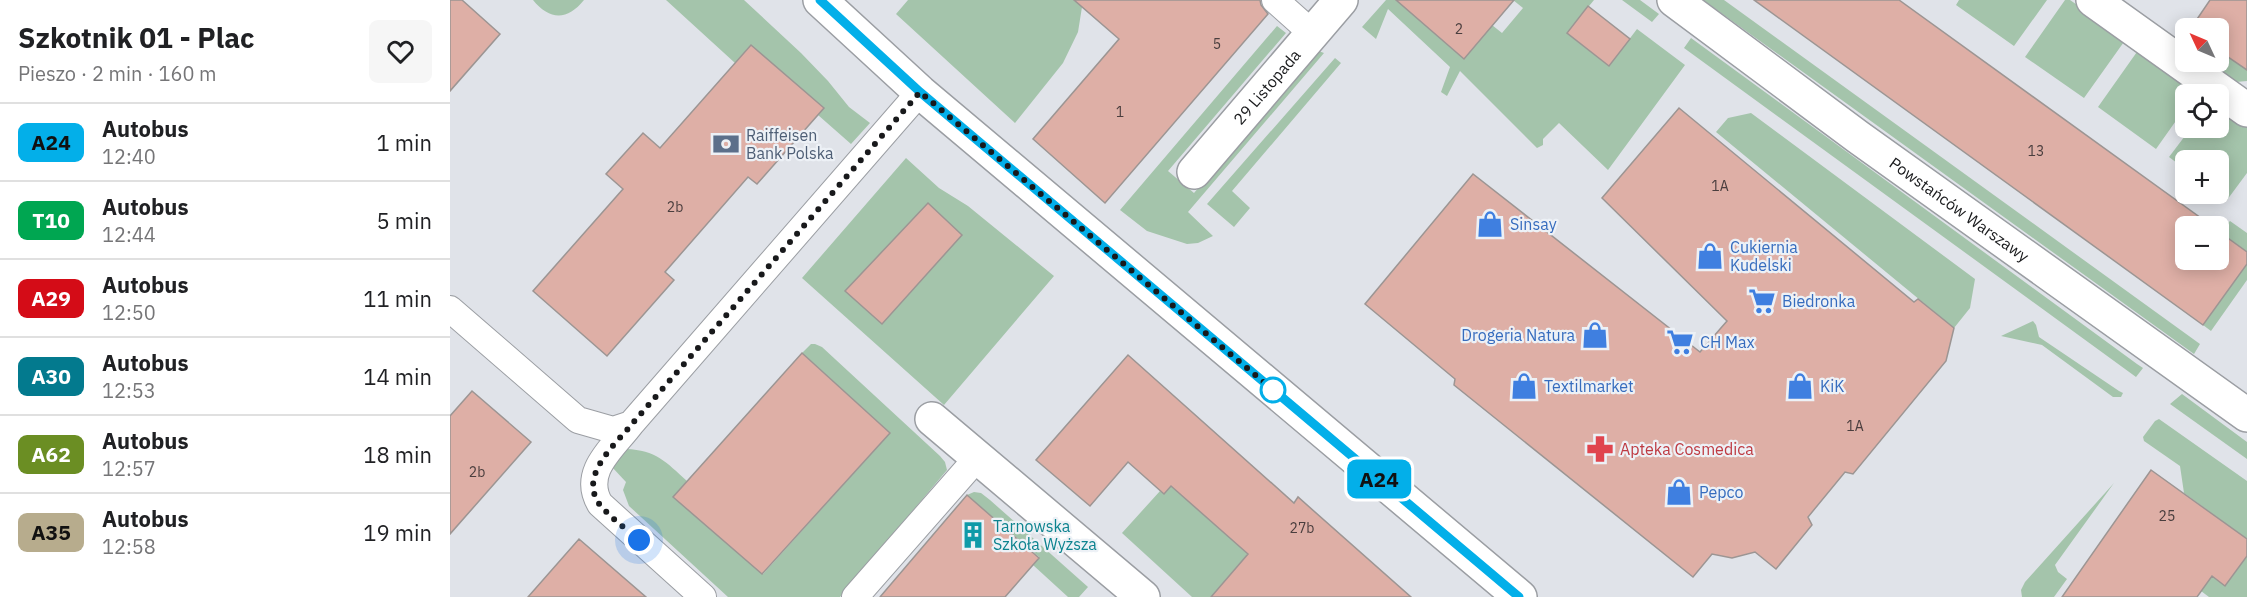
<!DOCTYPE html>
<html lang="pl">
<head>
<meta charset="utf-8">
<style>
	body { margin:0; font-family:"IBM Plex Sans",sans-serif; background:#f6f6f6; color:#202124; height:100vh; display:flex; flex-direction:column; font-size:22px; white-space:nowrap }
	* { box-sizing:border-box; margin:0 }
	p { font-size:20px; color:#757577 }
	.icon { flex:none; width:33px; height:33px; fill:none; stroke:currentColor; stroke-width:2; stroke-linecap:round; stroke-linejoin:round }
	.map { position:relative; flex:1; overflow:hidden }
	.side { display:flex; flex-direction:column; background:#fff; width:450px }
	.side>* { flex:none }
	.badge { padding:0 12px; border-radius:9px; font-size:21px; line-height:39px }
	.needle { width:39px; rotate:314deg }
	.fabs { position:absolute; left:1725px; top:18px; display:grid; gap:12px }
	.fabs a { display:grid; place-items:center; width:54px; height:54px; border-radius:9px; background:#fff; box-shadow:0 3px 15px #0003; font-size:30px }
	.you { position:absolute; width:30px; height:30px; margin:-15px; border:4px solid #fff; border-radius:50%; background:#1a73e8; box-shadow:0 0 0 9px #1a73e833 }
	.map>.badge { position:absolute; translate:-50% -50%; box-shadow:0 0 0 3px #fff }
	.round { display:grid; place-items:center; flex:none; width:63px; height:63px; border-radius:9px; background:#f6f6f6 }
	.summary { display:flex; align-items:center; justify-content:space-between; height:102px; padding:0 18px }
	h1 { font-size:28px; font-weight:700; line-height:45px }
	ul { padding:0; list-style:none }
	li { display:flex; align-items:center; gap:18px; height:78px; padding:0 18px; border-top:2px solid #e0e0e0 }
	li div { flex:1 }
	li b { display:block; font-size:22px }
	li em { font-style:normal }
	li .badge { min-width:66px; font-weight:700; text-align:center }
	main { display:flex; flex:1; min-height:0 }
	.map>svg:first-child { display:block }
	.green { fill:#a4c4ab }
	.building { fill:#deafa6; stroke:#9c9593; stroke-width:1.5 }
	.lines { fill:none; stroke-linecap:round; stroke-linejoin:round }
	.lane-casing { stroke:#9b9ea3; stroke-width:28 }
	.street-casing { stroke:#9b9ea3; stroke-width:36 }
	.secondary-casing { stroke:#9b9ea3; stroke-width:36 }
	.lane { stroke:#fff; stroke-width:26 }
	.street { stroke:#fff; stroke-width:33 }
	.secondary { stroke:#fff; stroke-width:33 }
	.line-casing { stroke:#fff; stroke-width:14 }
	.line { stroke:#03afe9; stroke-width:9 }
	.walk { stroke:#18191b; stroke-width:6; stroke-dasharray:0 10.8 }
	.stop-dot { fill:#fff; stroke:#03afe9; stroke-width:3 }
	.labels { text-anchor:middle; stroke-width:4.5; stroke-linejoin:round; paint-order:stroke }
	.number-label { font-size:14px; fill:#4a3e3e }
	.street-label { font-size:16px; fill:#18191b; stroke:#edf1f6 }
	.service-label { font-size:16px; fill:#4e5e75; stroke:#edf1f6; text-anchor:start }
	.shop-label { font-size:16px; fill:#366cbe; stroke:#edf1f6; text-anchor:start }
	.health-label { font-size:16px; fill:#be3a42; stroke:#edf1f6; text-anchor:start }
	.culture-label { font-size:16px; fill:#0d838f; stroke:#edf1f6; text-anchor:start }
</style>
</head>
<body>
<main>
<section class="side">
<div class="summary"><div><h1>Szkotnik 01 - Plac</h1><p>Pieszo · 2 min · 160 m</p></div><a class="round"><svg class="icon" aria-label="heart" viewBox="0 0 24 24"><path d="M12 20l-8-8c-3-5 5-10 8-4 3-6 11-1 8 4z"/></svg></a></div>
<ul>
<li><span class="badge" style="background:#03afe9;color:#111">A24</span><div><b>Autobus</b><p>12:40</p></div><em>1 min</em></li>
<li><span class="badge" style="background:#00a651;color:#fff">T10</span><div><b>Autobus</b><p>12:44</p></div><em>5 min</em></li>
<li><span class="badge" style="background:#d40c17;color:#fff">A29</span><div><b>Autobus</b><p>12:50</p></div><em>11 min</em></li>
<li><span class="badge" style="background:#037a8e;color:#fff">A30</span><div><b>Autobus</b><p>12:53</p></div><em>14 min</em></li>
<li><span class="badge" style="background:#6b8e23;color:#fff">A62</span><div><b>Autobus</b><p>12:57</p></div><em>18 min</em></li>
<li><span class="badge" style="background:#b7ac8d;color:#111">A35</span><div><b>Autobus</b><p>12:58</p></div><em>19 min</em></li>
</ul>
</section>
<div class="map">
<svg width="1797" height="597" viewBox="0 0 1797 597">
	<rect width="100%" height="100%" fill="#e0e3e9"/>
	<path class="green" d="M 83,0 L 134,0 C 118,20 100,21 83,0 Z
		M 216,0 L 294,0 L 351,53 L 378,81 L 399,107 L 420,123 L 401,144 L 368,115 L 301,45 L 285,63 Z
		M 458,0 L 639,0 L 632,7 L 628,32 L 613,63 L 565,123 L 446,14 Z
		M 936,0 L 946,0 L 1014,59 L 1042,25 L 1052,33 L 1073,8 L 1063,0 L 1144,0 L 1117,33 L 1159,66 L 1187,29 L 1235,65 L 1158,170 L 1109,123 L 1093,139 L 1093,145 L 1087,148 L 1010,71 L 997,96 L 991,92 L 1000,67 L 938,9 L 926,39 L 912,27 Z
		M 1172,0 L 1190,0 L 1209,14 L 1202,22 Z
		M 1253,0 L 1274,0 L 1750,344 L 1744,354 Z
		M 1509,0 L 1597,0 L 1564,46 L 1506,5 Z
		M 1615,0 L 1620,0 L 1676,39 L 1634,98 L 1575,57 Z
		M 827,26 L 836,33 L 718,171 L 744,193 L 866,50 L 874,53 L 738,212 L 763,236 L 748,243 L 737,244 L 697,231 L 670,210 Z
		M 1241,38 L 1687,364 L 1693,368 L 1686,377 L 1234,48 Z
		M 1689,49 L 1748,91 L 1746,94 L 1736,94 L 1735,108 L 1706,149 L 1648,107 Z
		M 1769,50 L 1797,70 L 1797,81 L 1786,82 L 1749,62 L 1768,62 Z
		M 885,58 L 891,63 L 782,191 L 800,208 L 784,227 L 757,204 Z
		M 1769,106 L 1797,127 L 1797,173 L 1777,200 L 1768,194 L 1768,160 L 1736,160 L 1735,169 L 1719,157 L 1741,128 L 1768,128 Z
		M 1301,113 L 1525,279 L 1520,308 L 1504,328 L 1266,132 L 1278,118 Z
		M 456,158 L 489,188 L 518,206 L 604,276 L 494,405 L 352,278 Z
		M 1780,221 L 1797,233 L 1797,252 L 1769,231 Z
		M 1797,264 L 1797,280 L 1761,331 L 1753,325 Z
		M 1583,321 L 1586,325 L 1589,337 L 1669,391 L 1673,393 L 1671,397 L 1663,397 L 1592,345 L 1551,336 Z
		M 361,344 L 365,344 L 372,347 L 490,456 L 495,462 L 497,470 L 390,597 L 278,597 L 179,506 L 173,490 L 176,482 L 161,466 L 176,449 C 206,450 216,462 237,481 L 223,497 L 313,574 L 440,433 L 352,353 Z
		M 1732,394 L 1797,442 L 1797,459 L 1720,404 Z
		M 1709,419 L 1797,481 L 1797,539 L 1734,493 L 1730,466 L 1694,441 L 1693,437 L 1705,421 Z
		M 1664,483 L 1605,565 L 1608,572 L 1617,579 L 1604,597 L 1572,597 L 1571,590 L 1575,582 Z
		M 721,486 L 798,554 L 761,597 L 742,597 L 672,533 L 710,491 L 714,494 Z
		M 524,492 L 531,493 L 540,500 L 638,587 L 629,597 L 618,597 L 583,565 L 589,557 L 517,495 Z
		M 1797,556 L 1797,597 L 1759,597 L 1751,591 L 1762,576 L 1776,585 Z"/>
	<path class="building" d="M 0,0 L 12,0 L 50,34 L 0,91 Z
		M 624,0 L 810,0 L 811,5 L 818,14 L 655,203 L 583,139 L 669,39 Z
		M 946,0 L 1064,0 L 1014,59 Z
		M 1304,0 L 1449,0 L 1762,226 L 1736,226 L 1736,260 L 1768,260 L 1768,231 L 1797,252 L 1797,264 L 1753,325 Z
		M 1760,0 L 1797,0 L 1797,70 L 1768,50 L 1768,28 L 1741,28 Z
		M 1138,6 L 1180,39 L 1159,66 L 1117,33 Z
		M 301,45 L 374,108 L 307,184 L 298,177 L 215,272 L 224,280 L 157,356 L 83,291 L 173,189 L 156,174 L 193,133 L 210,148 Z
		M 1229,108 L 1464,302 L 1468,299 L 1504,328 L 1496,361 L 1403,474 L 1395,472 L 1358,517 L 1362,525 L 1326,569 L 1305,552 L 1282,558 L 1262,554 L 1243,577 L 1004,385 L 1005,379 L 915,304 L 1023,174 L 1250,352 L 1277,321 L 1152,198 Z
		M 478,203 L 512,235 L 432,324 L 395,291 Z
		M 352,353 L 440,433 L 312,574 L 223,497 Z
		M 678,355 L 844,503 L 848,497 L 961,597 L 761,597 L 798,554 L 721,486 L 714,494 L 678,462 L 640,506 L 586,460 Z
		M 22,391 L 81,442 L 0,534 L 0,416 Z
		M 1701,470 L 1797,539 L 1797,556 L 1775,586 L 1762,576 L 1747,597 L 1612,597 Z
		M 517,495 L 589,558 L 555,597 L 430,597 Z
		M 129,539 L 196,597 L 78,597 Z"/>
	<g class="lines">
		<defs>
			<path id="lane" d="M 825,0 L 862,33
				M 0,309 L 128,420 L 163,430 L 181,424
				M 253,597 L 150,504 C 131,472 163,448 181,424 L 470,92
				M 405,597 L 528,457"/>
			<g id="street">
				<path id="s1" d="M 1224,0 L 1408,137 L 1797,415"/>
				<path d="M 1643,0 L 1797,110"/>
				<path id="s2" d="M 744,172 L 891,0"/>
				<path d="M 482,419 L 693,597"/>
			</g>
			<path id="secondary" d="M 370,0 L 470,92 L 1070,597"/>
		</defs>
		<use href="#lane" class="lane-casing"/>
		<use href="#street" class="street-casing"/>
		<use href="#secondary" class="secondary-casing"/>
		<use href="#lane" class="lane"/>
		<use href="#street" class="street"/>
		<use href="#secondary" class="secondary"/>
	</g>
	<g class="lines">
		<defs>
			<path id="line" d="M 370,0 L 470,92 L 1069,597"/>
		</defs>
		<use href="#line" class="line-casing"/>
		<use href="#line" class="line"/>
		<path class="walk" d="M 189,540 C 176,529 161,518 150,505 C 128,476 164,446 182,424 L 470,92 L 823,390"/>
	</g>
	<defs>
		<symbol id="bank-bare" viewBox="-9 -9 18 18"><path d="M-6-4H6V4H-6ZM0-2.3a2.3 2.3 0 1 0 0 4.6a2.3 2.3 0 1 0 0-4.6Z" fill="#5c6f8a" stroke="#edf1f6" stroke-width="2.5" paint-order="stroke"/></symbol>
		<symbol id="shop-bare" viewBox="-9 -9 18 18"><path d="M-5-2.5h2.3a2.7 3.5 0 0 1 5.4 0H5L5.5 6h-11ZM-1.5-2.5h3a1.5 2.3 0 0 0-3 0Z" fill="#3f7fe0" stroke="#edf1f6" stroke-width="2.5" paint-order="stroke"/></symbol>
		<symbol id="supermarket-bare" viewBox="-9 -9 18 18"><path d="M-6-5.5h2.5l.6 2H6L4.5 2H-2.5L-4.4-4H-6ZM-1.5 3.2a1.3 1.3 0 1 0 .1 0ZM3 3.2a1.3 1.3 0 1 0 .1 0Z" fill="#3f7fe0" stroke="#edf1f6" stroke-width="2.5" paint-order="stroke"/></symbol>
		<symbol id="pharmacy-bare" viewBox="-9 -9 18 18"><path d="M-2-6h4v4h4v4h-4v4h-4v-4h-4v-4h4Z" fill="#e0444e" stroke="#edf1f6" stroke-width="2.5" paint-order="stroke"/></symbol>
		<symbol id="building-bare" viewBox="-9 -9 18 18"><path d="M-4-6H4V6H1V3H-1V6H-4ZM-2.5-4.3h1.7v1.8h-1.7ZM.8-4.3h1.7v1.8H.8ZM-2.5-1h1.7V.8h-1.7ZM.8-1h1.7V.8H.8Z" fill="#0f9aa8" stroke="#edf1f6" stroke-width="2.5" paint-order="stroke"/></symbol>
	</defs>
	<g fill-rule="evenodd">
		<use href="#bank-bare" x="257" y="125" width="38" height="38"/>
		<use href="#shop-bare" x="1021" y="205" width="38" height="38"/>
		<use href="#shop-bare" x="1241" y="237" width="38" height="38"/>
		<use href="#supermarket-bare" x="1293" y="282" width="38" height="38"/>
		<use href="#shop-bare" x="1126" y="316" width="38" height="38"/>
		<use href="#supermarket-bare" x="1211" y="323" width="38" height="38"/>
		<use href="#shop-bare" x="1055" y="367" width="38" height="38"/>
		<use href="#shop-bare" x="1331" y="367" width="38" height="38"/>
		<use href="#pharmacy-bare" x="1131" y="430" width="38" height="38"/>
		<use href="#shop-bare" x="1210" y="473" width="38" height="38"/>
		<use href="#building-bare" x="504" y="516" width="38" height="38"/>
	</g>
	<circle class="stop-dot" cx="823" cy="390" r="12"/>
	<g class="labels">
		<g class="number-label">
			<text x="1009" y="34">2</text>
			<text x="767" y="49">5</text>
			<text x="670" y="117">1</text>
			<text x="1586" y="156">13</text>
			<text x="1270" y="191">1A</text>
			<text x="225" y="212">2b</text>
			<text x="1405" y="431">1A</text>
			<text x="27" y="477">2b</text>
			<text x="1717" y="521">25</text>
			<text x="852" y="533">27b</text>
		</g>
		<g class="street-label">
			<text dy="6" stroke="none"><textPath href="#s2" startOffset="112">29 Listopada</textPath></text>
			<text dy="6" stroke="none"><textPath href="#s1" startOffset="354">Powstańców Warszawy</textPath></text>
		</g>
		<g class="service-label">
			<text x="296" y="141">Raiffeisen<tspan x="296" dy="18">Bank Polska</tspan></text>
		</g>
		<g class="shop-label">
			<text x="1060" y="230">Sinsay</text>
			<text x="1280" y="253">Cukiernia<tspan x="1280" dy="18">Kudelski</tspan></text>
			<text x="1332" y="307">Biedronka</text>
			<text x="1125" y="341" text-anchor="end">Drogeria Natura</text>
			<text x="1250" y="348">CH Max</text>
			<text x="1094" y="392">Textilmarket</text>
			<text x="1370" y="392">KiK</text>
			<text x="1249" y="498">Pepco</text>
		</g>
		<g class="health-label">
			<text x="1170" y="455">Apteka Cosmedica</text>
		</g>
		<g class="culture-label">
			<text x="543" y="532">Tarnowska<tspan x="543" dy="18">Szkoła Wyższa</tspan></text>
		</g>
	</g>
</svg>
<div class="fabs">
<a><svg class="needle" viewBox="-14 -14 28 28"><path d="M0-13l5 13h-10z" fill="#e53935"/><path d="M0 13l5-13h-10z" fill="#757577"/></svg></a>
<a><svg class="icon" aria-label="locate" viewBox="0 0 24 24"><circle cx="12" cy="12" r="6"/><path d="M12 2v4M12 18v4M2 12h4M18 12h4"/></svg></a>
<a>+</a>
<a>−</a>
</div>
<div class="you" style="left:189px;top:540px"></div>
<b class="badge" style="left:929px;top:479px;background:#03afe9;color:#111">A24</b>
</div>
</main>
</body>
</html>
